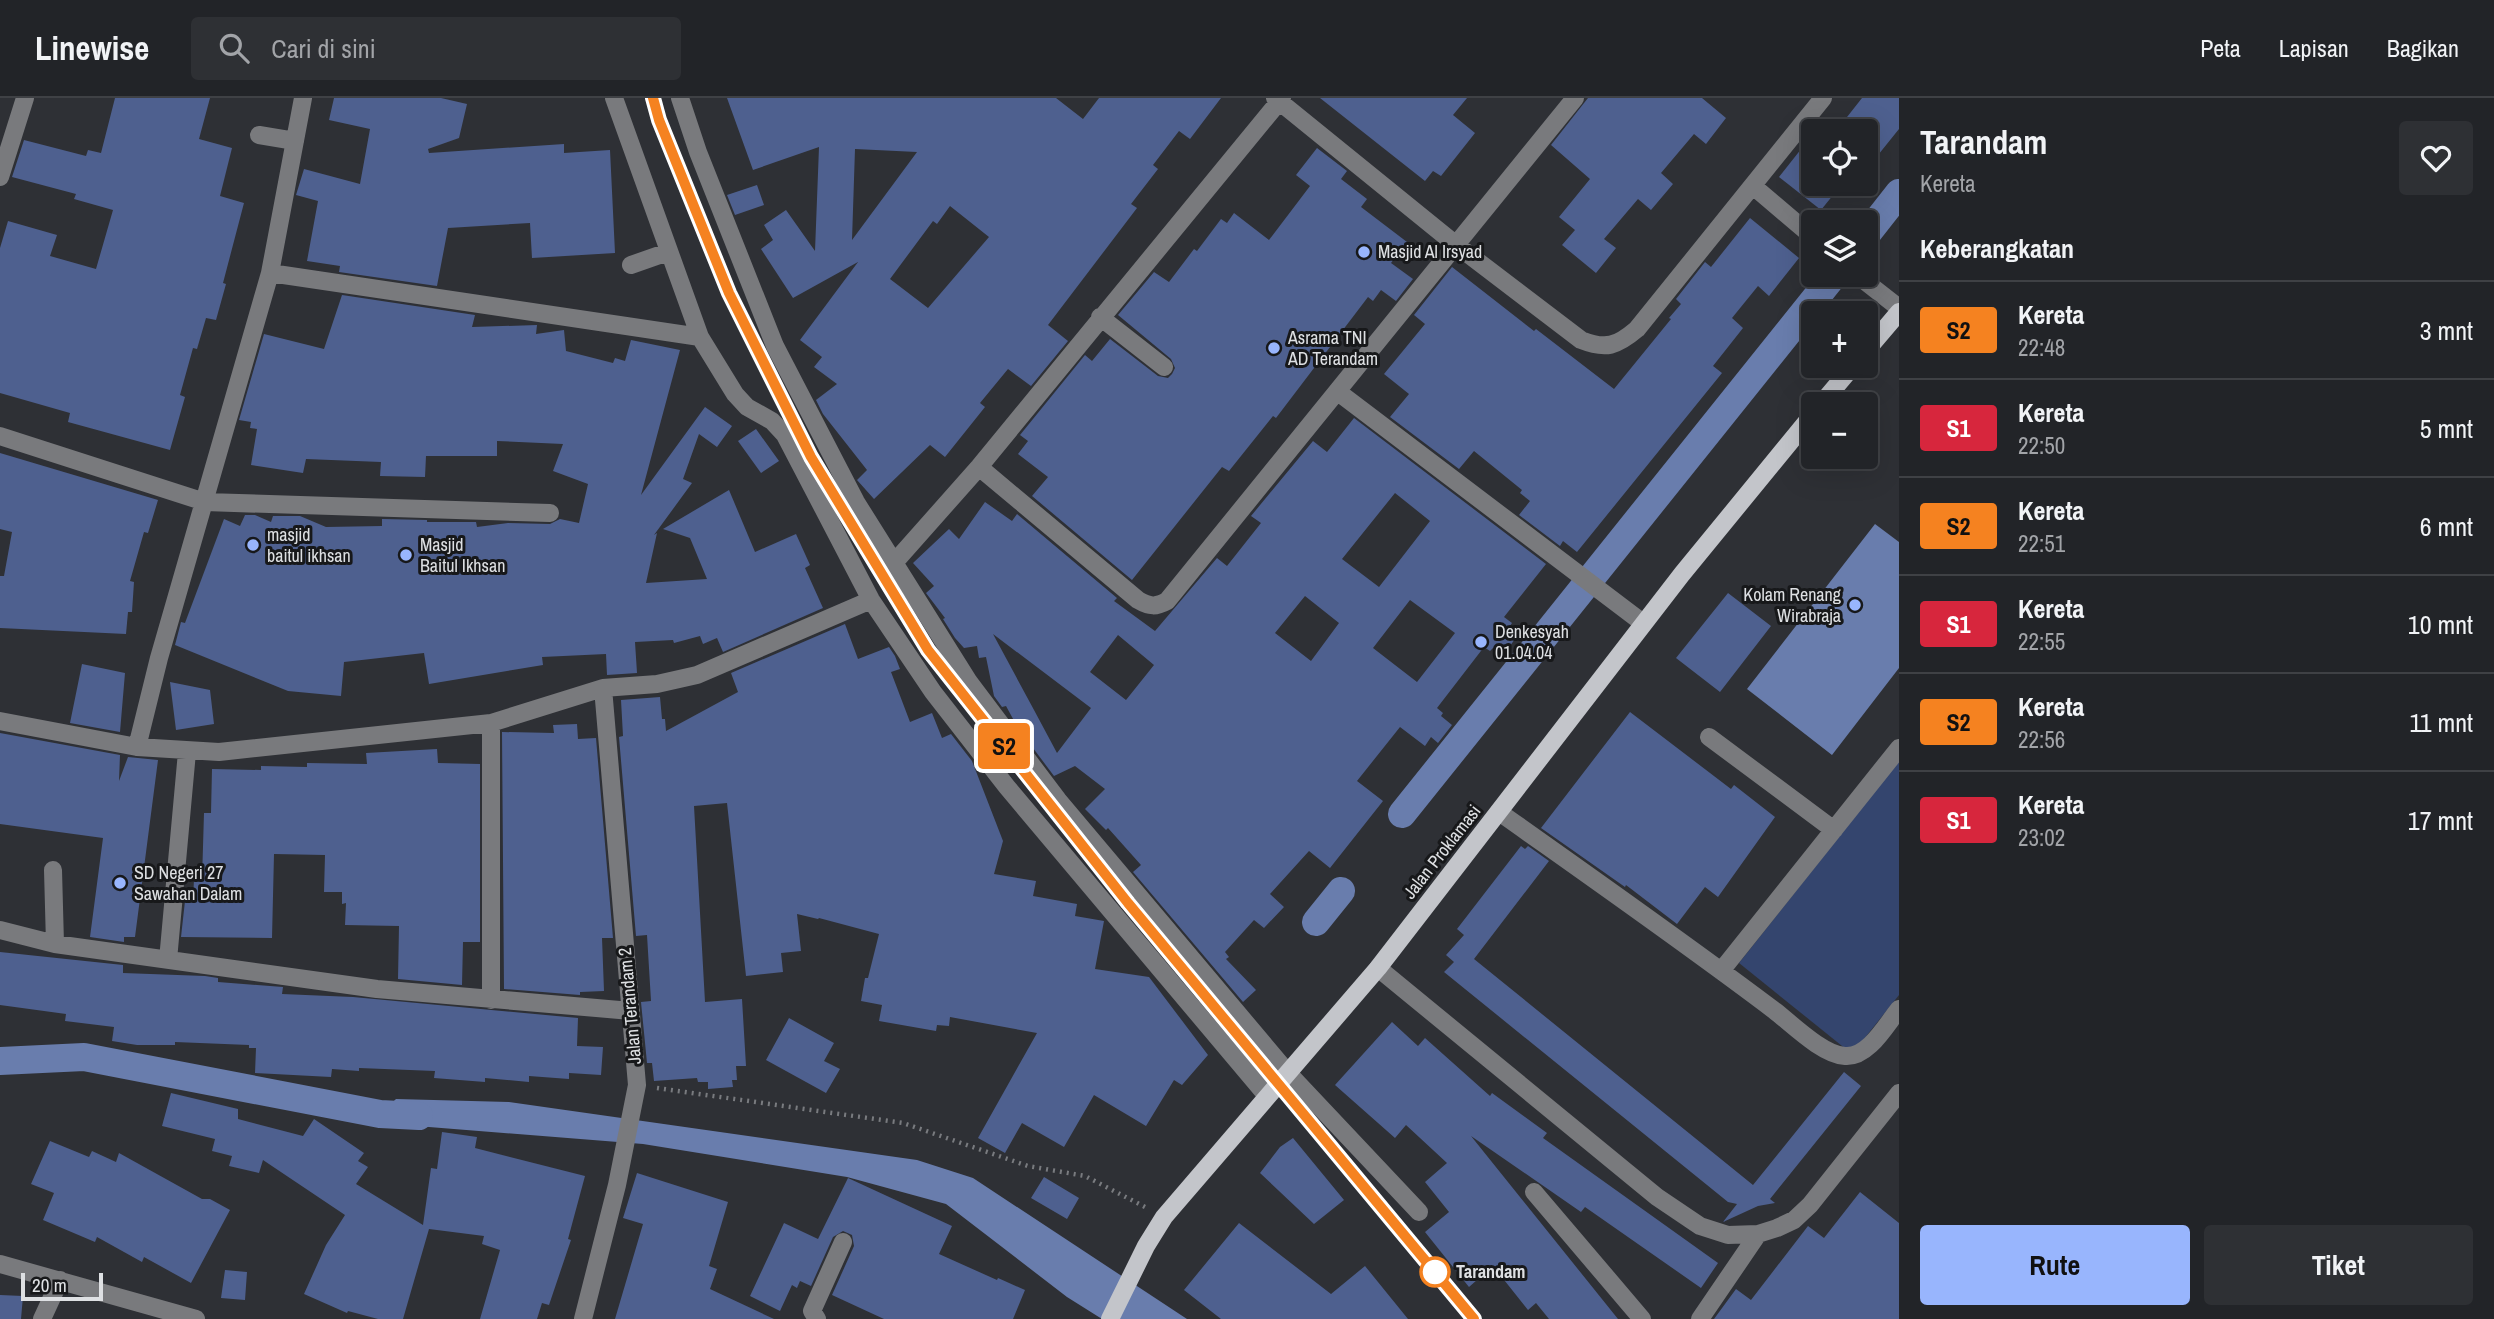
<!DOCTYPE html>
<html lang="id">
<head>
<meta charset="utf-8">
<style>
	body { margin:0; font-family:"Archivo Narrow",sans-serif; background:#2e3034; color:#f1f3f6; height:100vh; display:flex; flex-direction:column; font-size:26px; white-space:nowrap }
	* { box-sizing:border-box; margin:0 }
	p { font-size:23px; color:#a2a4a8 }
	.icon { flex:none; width:38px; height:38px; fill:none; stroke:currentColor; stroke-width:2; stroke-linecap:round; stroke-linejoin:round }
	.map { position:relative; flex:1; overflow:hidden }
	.panel { display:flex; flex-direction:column; background:#222428; width:595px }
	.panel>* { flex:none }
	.badge { padding:0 14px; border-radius:5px; font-size:24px; line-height:46px }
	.buttons { position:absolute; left:1801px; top:21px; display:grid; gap:14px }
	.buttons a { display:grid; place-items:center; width:77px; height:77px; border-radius:7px; background:#222428; box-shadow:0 7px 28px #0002,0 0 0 2px #3f4145; font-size:35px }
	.scale { position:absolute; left:21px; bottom:18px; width:82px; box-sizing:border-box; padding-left:7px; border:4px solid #dee0e3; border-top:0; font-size:19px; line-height:24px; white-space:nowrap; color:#dee0e3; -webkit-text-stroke:5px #17181a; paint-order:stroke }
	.map>.badge { position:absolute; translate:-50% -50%; box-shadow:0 0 0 4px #fff }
	h2 { padding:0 21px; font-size:26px; line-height:63px }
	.round { display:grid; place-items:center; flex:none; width:74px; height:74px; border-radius:7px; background:#2e3034 }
	.summary { display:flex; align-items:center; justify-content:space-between; height:119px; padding:0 21px }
	h1 { font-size:33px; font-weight:800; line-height:52px }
	.action { display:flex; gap:14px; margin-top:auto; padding:14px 21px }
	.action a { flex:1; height:80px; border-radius:7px; background:#98b5fd; color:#111; font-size:28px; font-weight:800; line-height:80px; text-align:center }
	.action a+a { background:#2e3034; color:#f1f3f6 }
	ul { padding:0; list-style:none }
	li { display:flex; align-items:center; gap:21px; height:98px; padding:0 21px; border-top:2px solid #3f4145 }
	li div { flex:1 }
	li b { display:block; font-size:26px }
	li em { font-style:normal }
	li .badge { min-width:77px; font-weight:700; text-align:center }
	header { display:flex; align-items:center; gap:42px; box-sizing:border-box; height:98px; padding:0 35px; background:#222428; border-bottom:2px solid #3f4145 }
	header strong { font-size:33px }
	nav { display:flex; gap:38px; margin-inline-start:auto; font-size:24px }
	.search { width:490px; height:63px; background:#2e3034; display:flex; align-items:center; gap:18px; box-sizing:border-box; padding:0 24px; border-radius:7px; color:#a2a4a8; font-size:26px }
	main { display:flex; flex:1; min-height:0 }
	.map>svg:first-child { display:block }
	.green { fill:#34456e }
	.water { fill:#697dad }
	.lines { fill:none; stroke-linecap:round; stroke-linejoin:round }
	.canal { stroke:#697dad; stroke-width:28 }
	.building { fill:#4e608f; fill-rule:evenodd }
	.path { stroke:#797b7f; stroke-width:4.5; stroke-dasharray:2 5; stroke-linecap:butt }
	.minor { stroke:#797a7d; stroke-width:18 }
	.major { stroke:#c3c5ca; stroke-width:18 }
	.rail-casing { stroke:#a5a7aa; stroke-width:8 }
	.rail { stroke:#17181a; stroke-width:5; stroke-dasharray:16; stroke-linecap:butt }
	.line-casing { stroke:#fff; stroke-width:16 }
	.line { stroke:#f58220; stroke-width:10 }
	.poi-dot { fill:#98b5fd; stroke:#17181a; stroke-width:2.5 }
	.stop-dot { fill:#fff; stroke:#f58220; stroke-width:3.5 }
	.labels { text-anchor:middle; stroke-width:6; stroke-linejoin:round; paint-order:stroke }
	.poi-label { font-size:18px; fill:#dee0e3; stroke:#17181a; text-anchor:start }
	.street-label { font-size:18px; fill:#dee0e3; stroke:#17181a }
	.stop-label { font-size:18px; font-weight:bold; fill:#dee0e3; stroke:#17181a; text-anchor:start }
</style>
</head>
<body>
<header>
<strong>Linewise</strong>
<div class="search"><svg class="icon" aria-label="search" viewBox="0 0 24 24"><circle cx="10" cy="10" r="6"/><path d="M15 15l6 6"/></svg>Cari di sini</div>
<nav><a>Peta</a><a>Lapisan</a><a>Bagikan</a></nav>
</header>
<main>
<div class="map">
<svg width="1899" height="1221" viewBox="0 0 1899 1221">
	<rect width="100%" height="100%" fill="#2e3035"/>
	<path class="green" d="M 1899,663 L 1899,897 L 1852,956 L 1739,865 Z"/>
	<path class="water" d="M 1875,426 L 1899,444 L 1899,570 L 1832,657 L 1747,591 Z
		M 396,1001 L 509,1004 L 917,1062 L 973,1080 L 1187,1221 L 1102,1221 L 1067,1199 L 946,1106 L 847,1079 L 643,1046 L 404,1027 L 380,1016 Z"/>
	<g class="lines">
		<path class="canal" d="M 1866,137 L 1899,95
			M 1402,716 L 1834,177
			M 1316,824 L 1341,793
			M 0,963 L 84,959 L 380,1016 L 419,1018"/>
	</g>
	<path class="building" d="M 115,0 L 210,0 L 199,41 L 232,50 L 220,98 L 244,105 L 223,185 L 226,186 L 216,222 L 206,220 L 197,251 L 193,250 L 180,297 L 185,299 L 170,352 L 68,324 L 70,315 L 0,295 L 0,150 L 8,123 L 57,137 L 50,158 L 96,171 L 113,112 L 74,101 L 76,96 L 12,79 L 24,42 L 86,58 L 88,52 L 101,55 Z
		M 334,0 L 441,0 L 467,6 L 459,40 L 428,51 L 429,55 L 564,46 L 564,55 L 610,52 L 615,155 L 532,160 L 530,125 L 448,130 L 437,188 L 339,174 L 340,168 L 307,163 L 318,103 L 296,97 L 304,71 L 360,86 L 370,31 L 329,22 Z
		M 727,0 L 1056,0 L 1083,21 L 1099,0 L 1221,0 L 1190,41 L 1179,33 L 1153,67 L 1158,71 L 1131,106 L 1137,110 L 1048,227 L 1068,243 L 1031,288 L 1008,271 L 980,305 L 985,309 L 945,359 L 930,347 L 874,401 L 857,382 L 867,372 L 823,316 L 816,302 L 837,286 L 814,269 L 822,259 L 800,242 L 858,164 L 793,200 L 761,151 L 773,142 L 764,127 L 786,112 L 815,153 L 819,49 L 753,72 ZM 855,51 L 917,54 L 852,142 ZM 950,108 L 989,139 L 928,210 L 890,181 L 933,123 L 937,126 Z
		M 1320,0 L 1467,0 L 1453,17 L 1475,35 L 1441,78 L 1433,73 L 1425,83 Z
		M 1588,0 L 1702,0 L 1726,20 L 1706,46 L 1694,36 L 1661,75 L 1673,86 L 1651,112 L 1638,101 L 1604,141 L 1616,150 L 1596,175 L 1562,147 L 1575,132 L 1559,119 L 1590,81 L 1551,47 Z
		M 1862,0 L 1899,0 L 1899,31 L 1866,72 L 1866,33 L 1836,33 Z
		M 1813,36 L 1813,86 L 1842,86 L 1821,112 L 1779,79 Z
		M 1317,50 L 1347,73 L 1341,81 L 1367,101 L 1361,109 L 1407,144 L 1391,165 L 1413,181 L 1396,203 L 1381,192 L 1373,203 L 1368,199 L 1276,320 L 1273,318 L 1229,373 L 1222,369 L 1132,482 L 1032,398 L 1048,379 L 1018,356 L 1028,343 L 1020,337 L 1085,257 L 1092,263 L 1110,241 L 1158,278 L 1168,280 L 1172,276 L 1175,270 L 1171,261 L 1118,217 L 1154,174 L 1169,184 L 1194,151 L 1197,153 L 1221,121 L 1227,125 L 1234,115 L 1269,142 L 1310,88 L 1296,77 Z
		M 757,87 L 764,107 L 735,117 L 727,97 Z
		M 1750,120 L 1799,160 L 1769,198 L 1758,188 L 1732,220 L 1743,230 L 1713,268 L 1722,275 L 1577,454 L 1563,443 L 1560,448 L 1519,417 L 1530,403 L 1520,395 L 1522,392 L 1474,353 L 1459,371 L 1390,319 L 1409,296 L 1384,276 L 1425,226 L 1414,217 L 1452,169 L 1534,233 L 1536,231 L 1614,291 L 1671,221 L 1669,220 L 1681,206 L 1676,201 L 1705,164 L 1711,169 Z
		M 342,197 L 475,217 L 472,229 L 537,227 L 536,236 L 564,232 L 566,253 L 613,265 L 615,260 L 625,263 L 631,242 L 680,252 L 641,397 L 705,309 L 732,328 L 717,349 L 699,336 L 683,381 L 692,385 L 654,437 L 657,435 L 646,485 L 707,481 L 690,440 L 663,431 L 729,392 L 755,454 L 796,436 L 810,467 L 805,470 L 823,510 L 723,554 L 717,540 L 703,546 L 700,538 L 674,545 L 673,542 L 635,544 L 637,575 L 607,577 L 606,556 L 542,559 L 543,567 L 429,586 L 424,555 L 344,564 L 341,598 L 288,593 L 175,547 L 181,524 L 185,525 L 224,421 L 240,428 L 245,417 L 255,417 L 271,424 L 273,418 L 300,418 L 326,429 L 382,428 L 382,421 L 427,422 L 427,424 L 476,424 L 477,429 L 508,425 L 550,426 L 560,421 L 579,425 L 588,386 L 553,373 L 563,346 L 497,343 L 497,358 L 426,358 L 425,379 L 380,378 L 381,364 L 306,361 L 303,375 L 251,367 L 257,331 L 250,330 L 251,324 L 239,322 L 264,236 L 324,251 Z
		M 1354,320 L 1546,466 L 1504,519 L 1512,525 L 1508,531 L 1517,538 L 1503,558 L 1493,550 L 1490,553 L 1484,549 L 1437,610 L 1443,615 L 1441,618 L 1452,627 L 1438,645 L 1431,639 L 1425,648 L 1400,629 L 1357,683 L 1383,703 L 1330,770 L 1309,753 L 1270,796 L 1284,809 L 1264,830 L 1254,822 L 1225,854 L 1229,859 L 1226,861 L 1256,892 L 1243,904 L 1133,774 L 1141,767 L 1108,730 L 1106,732 L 1085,711 L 1105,691 L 1075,668 L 1054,678 L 1018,630 L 1006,608 L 1002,609 L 994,598 L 986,559 L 979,560 L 977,548 L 964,550 L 955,540 L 943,521 L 945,520 L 926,495 L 934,488 L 913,465 L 949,431 L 959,441 L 985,404 L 1012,423 L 1017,416 L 1117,500 L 1114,503 L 1155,533 L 1217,460 L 1227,468 L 1261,425 L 1251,418 L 1313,343 L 1327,354 ZM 1395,395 L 1430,423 L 1379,489 L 1342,461 ZM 1305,498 L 1339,525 L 1311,563 L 1275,535 ZM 1410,502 L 1455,535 L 1417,584 L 1373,550 ZM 993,536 L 1091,610 L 1057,655 L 1034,612 ZM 1118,537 L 1154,567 L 1126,602 L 1090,574 Z
		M 756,331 L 779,363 L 761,375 L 738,343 Z
		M 0,355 L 158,402 L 148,435 L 144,434 L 130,483 L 134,484 L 132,514 L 128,514 L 126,536 L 0,530 L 0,478 L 4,478 L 12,434 L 0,431 Z
		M 1728,495 L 1771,528 L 1720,594 L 1676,560 Z
		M 845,526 L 858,561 L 889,549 L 895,558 L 900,571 L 891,574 L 910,624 L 932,615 L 942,640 L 951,636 L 972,663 L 1003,743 L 994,776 L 1036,783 L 1033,798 L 1077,806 L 1075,818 L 1104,823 L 1095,871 L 1149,879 L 1208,957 L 1182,987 L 1174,982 L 1146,1028 L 1094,997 L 1064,1049 L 1022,1025 L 1005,1055 L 978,1040 L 1037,935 L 950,919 L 949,928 L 937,927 L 936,933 L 879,923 L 882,907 L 861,903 L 865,880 L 868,880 L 879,836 L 819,820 L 818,821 L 797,816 L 801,853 L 781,855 L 783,874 L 746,878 L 727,705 L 694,708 L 705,904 L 742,901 L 746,968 L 736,968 L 737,982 L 732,982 L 733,989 L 708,991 L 708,984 L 698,984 L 697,980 L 654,983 L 652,965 L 647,965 L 641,904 L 651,903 L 647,837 L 636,838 L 619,639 L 623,638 L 621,602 L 660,599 L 662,621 L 665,621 L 666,633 L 738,594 L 731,575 Z
		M 82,566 L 125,575 L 120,634 L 70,625 Z
		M 170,584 L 210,592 L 214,626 L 176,632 Z
		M 1630,614 L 1731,691 L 1734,687 L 1775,719 L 1718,799 L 1705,789 L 1677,826 L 1626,787 L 1625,789 L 1541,730 Z
		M 577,626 L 578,641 L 596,640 L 613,840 L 602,840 L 604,893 L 580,894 L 580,897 L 504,891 L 502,634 L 554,635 L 553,627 Z
		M 0,635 L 120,657 L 119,683 L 128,659 L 158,662 L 135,839 L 124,839 L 124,844 L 90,839 L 103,740 L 0,726 Z
		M 437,651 L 438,665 L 480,666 L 480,844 L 463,844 L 462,887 L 398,881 L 399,828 L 345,827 L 346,805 L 342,806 L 342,794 L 324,794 L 325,757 L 274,756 L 272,840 L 181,839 L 185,803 L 193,803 L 194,781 L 202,782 L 204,715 L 211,715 L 212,671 L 261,672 L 261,668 L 307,669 L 307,665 L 367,666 L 366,655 Z
		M 1521,748 L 1525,751 L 1528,748 L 1549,763 L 1474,861 L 1753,1087 L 1844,974 L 1861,988 L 1770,1101 L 1775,1105 L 1758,1108 L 1723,1124 L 1737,1106 L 1728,1104 L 1444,874 L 1454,864 L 1446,857 L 1464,837 L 1457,831 Z
		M 0,854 L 123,867 L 123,875 L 205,878 L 218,880 L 218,884 L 283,889 L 282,896 L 353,899 L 578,920 L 577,948 L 603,949 L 601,977 L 569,975 L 569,981 L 529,978 L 529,984 L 485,980 L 485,984 L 434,980 L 435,973 L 359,970 L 359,973 L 332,971 L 331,979 L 255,975 L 256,950 L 249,950 L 249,947 L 175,944 L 175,947 L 137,947 L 112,943 L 114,929 L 65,923 L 66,916 L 0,907 Z
		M 789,920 L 834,945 L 824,963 L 840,971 L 826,995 L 766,962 Z
		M 1392,924 L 1418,948 L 1425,940 L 1490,998 L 1492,995 L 1547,1035 L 1543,1040 L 1718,1165 L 1701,1190 L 1585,1109 L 1581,1114 L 1471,1038 L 1618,1221 L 1549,1221 L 1536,1205 L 1528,1212 L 1493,1168 L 1469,1189 L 1425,1134 L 1449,1114 L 1425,1084 L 1447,1065 L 1406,1027 L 1395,1040 L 1335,987 Z
		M 171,995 L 238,1011 L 238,1021 L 303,1038 L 314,1021 L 364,1055 L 358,1063 L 368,1069 L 356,1086 L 423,1127 L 431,1070 L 437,1071 L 442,1034 L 477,1039 L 475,1050 L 585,1078 L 568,1141 L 571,1142 L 549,1207 L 542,1205 L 537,1221 L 480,1221 L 500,1152 L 482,1146 L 484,1138 L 429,1131 L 403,1221 L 378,1221 L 348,1213 L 347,1215 L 304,1196 L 326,1147 L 345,1117 L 263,1062 L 259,1075 L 229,1068 L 232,1058 L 212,1053 L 215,1041 L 162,1028 Z
		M 1293,1040 L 1344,1102 L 1314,1126 L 1260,1075 L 1280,1049 Z
		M 50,1043 L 89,1059 L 92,1053 L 116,1064 L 119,1055 L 202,1101 L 210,1101 L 230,1112 L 191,1185 L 144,1159 L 142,1164 L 97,1139 L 95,1144 L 43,1122 L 54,1095 L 31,1086 Z
		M 637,1075 L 728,1104 L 709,1168 L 717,1171 L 710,1191 L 774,1221 L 615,1221 L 643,1126 L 623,1120 Z
		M 1044,1079 L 1079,1100 L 1067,1121 L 1031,1100 Z
		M 848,1080 L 952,1128 L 939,1156 L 997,1182 L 998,1180 L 1025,1192 L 1013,1221 L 884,1221 L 832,1197 L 854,1148 L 852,1137 L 843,1133 L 833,1139 L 811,1188 L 800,1183 L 797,1190 L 792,1187 L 780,1213 L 750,1198 L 784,1125 L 818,1141 Z
		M 1860,1094 L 1899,1125 L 1899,1221 L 1714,1221 L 1736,1191 L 1751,1202 L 1808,1128 L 1824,1140 Z
		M 1239,1125 L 1331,1196 L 1365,1168 L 1408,1221 L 1221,1221 L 1184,1192 Z
		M 225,1172 L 247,1174 L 245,1202 L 221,1200 Z
		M 0,1197 L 23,1198 L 21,1221 L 0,1221 Z"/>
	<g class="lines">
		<path class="path" d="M 657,990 L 903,1025 L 1028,1068 L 1085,1078 L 1145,1109"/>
		<path class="minor" d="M 614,0 L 700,239 L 735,296 L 747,309 L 772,323 L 785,337 L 871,502 L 933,594 L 1007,689 L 1267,998
			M 680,0 L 698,54 L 775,248 L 856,404 L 969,584 L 1058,702 L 1288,975 L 1419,1114
			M 1275,0 L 1455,146 L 1581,242 C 1606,252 1617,248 1637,231 L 1823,0
			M 259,37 L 295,43
			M 0,79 L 25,0
			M 1753,88 L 1813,139
			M 631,167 L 668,154
			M 270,175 L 700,239
			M 1857,177 L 1899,210
			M 1100,219 L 1164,269
			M 1338,294 L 1643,525
			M 0,338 L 205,404 L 550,415
			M 979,369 L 1138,502 C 1150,509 1156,509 1167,503 L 1575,0
			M 893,466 L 979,369 L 1282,0
			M 0,623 L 137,649 L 219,654 L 491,625 L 603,590 L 657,586 L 697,577 L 871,502
			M 491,625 L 491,902
			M 1709,639 L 1834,732
			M 137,649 L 159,560 L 270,175 L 303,0
			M 1499,714 C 1592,780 1685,845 1775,913 C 1793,927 1823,957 1845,958 C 1868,960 1886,927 1899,911
			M 53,772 L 55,846
			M 0,832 L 55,846 L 377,891 L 631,913
			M 168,862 L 187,654
			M 1378,870 L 1657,1099 L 1700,1128 L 1728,1137 L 1758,1136 L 1777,1130 L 1794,1122 L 1810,1107 L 1899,995
			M 1721,873 L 1899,650
			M 1534,1094 L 1642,1221
			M 0,1166 L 196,1221
			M 42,1221 L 60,1182
			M 583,1221 L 617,1087 L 637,987 L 603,590
			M 817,1221 L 812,1213 L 843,1144
			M 1700,1221 L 1758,1136"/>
		<path class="major" d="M 1866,253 L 1899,214
			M 1821,306 L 1853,268
			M 1110,1221 L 1146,1148 L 1164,1119 L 1378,870 L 1682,476 L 1813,316"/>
		<defs>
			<path id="rail" d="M 653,0 L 658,22 L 729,195 L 811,359 L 928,552 L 1128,805 L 1474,1221"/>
		</defs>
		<use href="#rail" class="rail-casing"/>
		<use href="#rail" class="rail"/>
	</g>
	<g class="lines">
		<defs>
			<path id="line" d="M 653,0 L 659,22 L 729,195 L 811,359 L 928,552 L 1128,805 L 1474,1221"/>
		</defs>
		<use href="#line" class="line-casing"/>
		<use href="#line" class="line"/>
	</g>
	<g class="poi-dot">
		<circle cx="1364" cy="154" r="7"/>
		<circle cx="1274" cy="250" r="7"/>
		<circle cx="253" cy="447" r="7"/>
		<circle cx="406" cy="457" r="7"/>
		<circle cx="1855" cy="507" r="7"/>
		<circle cx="1481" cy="544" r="7"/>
		<circle cx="120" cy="785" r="7"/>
	</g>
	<circle class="stop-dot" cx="1435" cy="1174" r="14"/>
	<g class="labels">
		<g class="poi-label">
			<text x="1378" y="160">Masjid Al Irsyad</text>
			<text x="1288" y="246">Asrama TNI<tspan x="1288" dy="21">AD Terandam</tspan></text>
			<text x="267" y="443">masjid<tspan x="267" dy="21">baitul ikhsan</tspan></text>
			<text x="420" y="453">Masjid<tspan x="420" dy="21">Baitul Ikhsan</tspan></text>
			<text x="1841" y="503" text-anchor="end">Kolam Renang<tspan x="1841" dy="21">Wirabraja</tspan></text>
			<text x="1495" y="540">Denkesyah<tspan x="1495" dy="21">01.04.04</tspan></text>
			<text x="134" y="781">SD Negeri 27<tspan x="134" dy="21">Sawahan Dalam</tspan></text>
		</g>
		<g class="street-label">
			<text transform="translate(1442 754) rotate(-52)" y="6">Jalan Proklamasi</text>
			<text transform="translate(630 908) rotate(-95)" y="6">Jalan Terandam 2</text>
		</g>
		<g class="stop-label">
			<text x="1456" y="1180">Tarandam</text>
		</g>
	</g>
</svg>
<div class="buttons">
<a><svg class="icon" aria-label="locate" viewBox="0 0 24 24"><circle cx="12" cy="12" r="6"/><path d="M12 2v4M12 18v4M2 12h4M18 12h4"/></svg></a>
<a><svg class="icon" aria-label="layers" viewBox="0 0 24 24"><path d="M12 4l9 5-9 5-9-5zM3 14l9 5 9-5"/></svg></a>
<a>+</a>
<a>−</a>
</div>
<div class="scale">20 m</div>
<b class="badge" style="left:1004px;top:648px;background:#f58220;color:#111">S2</b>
</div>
<section class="panel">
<div class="summary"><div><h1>Tarandam</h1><p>Kereta</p></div><a class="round"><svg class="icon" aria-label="heart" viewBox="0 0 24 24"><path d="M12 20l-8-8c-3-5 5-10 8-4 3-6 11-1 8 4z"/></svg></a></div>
<h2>Keberangkatan</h2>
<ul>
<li><span class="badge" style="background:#f58220;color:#111">S2</span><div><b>Kereta</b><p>22:48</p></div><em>3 mnt</em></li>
<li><span class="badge" style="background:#d7263d;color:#fff">S1</span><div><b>Kereta</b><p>22:50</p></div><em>5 mnt</em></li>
<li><span class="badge" style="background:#f58220;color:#111">S2</span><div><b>Kereta</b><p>22:51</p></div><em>6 mnt</em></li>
<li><span class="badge" style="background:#d7263d;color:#fff">S1</span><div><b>Kereta</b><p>22:55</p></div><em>10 mnt</em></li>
<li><span class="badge" style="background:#f58220;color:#111">S2</span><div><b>Kereta</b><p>22:56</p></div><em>11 mnt</em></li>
<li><span class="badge" style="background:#d7263d;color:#fff">S1</span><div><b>Kereta</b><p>23:02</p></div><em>17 mnt</em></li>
</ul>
<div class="action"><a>Rute</a><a>Tiket</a></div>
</section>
</main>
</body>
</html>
